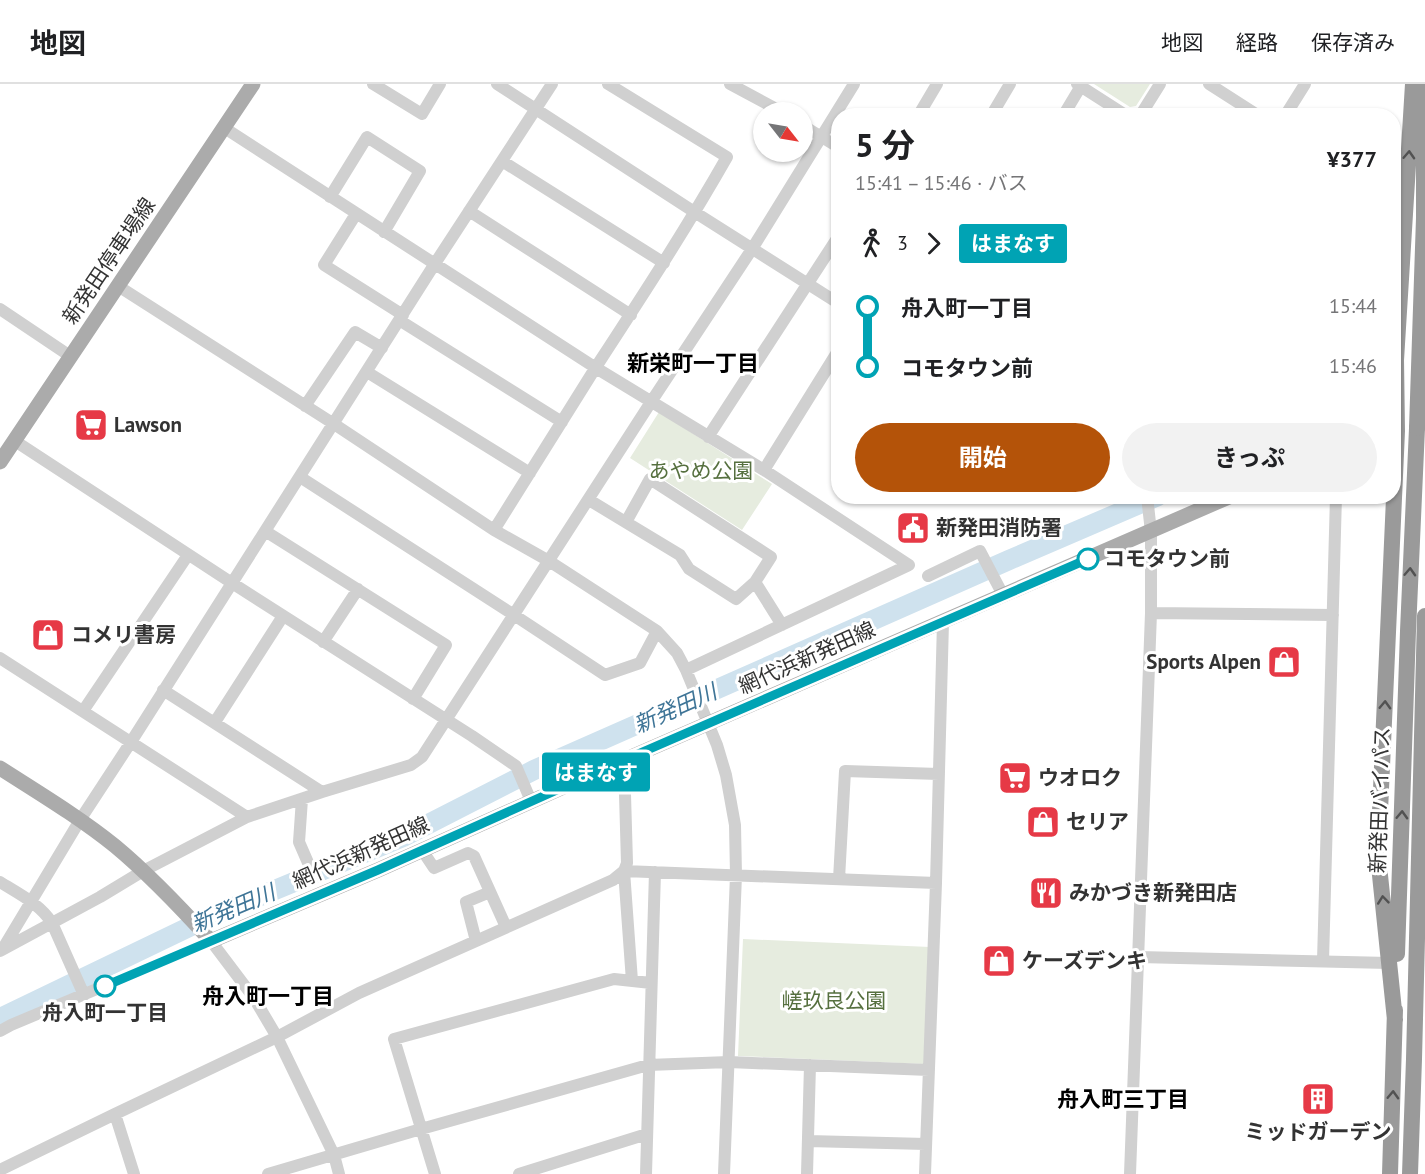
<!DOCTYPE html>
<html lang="ja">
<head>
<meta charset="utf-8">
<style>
	body { margin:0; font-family:"PT Sans","Noto Sans JP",sans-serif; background:#f2f2f2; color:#202124; height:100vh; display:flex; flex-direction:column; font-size:22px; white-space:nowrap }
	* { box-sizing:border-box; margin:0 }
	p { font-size:20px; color:#757577 }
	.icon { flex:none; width:33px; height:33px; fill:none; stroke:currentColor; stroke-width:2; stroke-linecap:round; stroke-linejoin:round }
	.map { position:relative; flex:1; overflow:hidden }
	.side { position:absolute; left:831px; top:24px; width:570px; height:396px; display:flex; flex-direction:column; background:#fff; border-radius:24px; box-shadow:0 2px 4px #0004 }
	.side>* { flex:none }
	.badge { padding:0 12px; border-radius:4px; font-size:21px; line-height:39px }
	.needle { width:39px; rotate:121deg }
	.buttons { position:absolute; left:753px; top:18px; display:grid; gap:12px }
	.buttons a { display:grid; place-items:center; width:60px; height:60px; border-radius:50%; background:#fff; box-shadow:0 2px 4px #0004; font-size:30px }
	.map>.badge { position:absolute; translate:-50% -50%; box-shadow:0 0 0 3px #fff }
	.legs { display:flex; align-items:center; gap:9px; height:66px; padding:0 24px; font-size:20px }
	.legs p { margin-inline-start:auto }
	.headline { display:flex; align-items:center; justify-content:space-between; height:102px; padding:0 24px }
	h1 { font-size:33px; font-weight:700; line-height:45px }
	.button { display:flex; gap:12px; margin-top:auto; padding:12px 24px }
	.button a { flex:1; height:69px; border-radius:36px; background:#b45309; color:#fff; font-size:24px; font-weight:700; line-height:69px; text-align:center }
	.button a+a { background:#f2f2f2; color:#202124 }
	ul { padding:0 24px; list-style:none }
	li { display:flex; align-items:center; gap:21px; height:60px; font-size:22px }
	li i { display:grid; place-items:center; width:9px; height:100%; margin:0 8px; background:currentColor }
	li i::after { content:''; width:15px; height:15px; margin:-8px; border:4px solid; border-radius:50%; background:#fff }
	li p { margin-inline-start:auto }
	li:first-child i { background:linear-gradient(#0000 50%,currentColor 0) }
	li:last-child i { background:linear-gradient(currentColor 50%,#0000 0) }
	header { display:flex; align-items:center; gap:36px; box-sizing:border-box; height:84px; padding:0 30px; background:#fff; border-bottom:2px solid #e0e0e0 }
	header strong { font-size:28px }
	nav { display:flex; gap:33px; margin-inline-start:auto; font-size:21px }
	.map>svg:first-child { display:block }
	.green { fill:#e6ecdf }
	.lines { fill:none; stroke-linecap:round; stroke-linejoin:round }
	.river { stroke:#cfe2ee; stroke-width:20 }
	.minor { stroke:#d0d0d0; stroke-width:12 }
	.major { stroke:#ababab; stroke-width:15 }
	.highway { stroke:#9a9a9a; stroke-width:16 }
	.highway-bridge { stroke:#9a9a9a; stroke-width:16 }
	.oneway { stroke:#525252 }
	.line-1-casing { stroke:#fff; stroke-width:14 }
	.line-1 { stroke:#00a3b4; stroke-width:9 }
	.stop-1-dot { fill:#fff; stroke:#00a3b4; stroke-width:3 }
	.labels { text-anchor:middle; stroke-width:6; stroke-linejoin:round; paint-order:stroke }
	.street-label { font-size:21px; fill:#333; stroke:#fff }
	.poi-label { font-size:21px; font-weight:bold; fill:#333; stroke:#fff; text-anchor:start }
	.park-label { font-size:21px; fill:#56703f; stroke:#fff }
	.stop-label { font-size:21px; font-weight:bold; fill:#333; stroke:#fff; text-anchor:start }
	.neighbourhood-label { font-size:22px; font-weight:bold; fill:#000; stroke:#fff }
	.water-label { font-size:22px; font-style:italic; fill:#3f7597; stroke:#fff }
</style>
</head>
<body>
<header>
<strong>地図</strong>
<nav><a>地図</a><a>経路</a><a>保存済み</a></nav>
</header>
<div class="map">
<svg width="1425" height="1090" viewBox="0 0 1425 1090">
	<rect width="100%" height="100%" fill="#fff"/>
	<path class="green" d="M 1094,0 L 1150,0 L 1136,22 L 1130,23 Z
		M 659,328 L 772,400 L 742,446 L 630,374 Z
		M 743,855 L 930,863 L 924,980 L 738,972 Z"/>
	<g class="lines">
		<path class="river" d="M 0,934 L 212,832 L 403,753 L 534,686 L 1009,476 L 1158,412"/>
		<path class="minor" d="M 373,0 L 422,30 L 440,0
			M 497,0 L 696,129 L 838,219
			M 730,0 L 782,28
			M 1077,0 L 1127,32
			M 1209,0 L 1259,32
			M 918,32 L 937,0
			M 991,32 L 1010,0
			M 1063,32 L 1081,2
			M 1140,32 L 1160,0
			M 1285,32 L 1305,0
			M 802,41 L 838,63
			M 223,43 L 596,284 L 764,386 L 909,481
			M 502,77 L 664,179
			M 330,113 L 367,53 L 420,87 L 384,148
			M 469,127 L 631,231
			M 356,130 L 324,181 L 403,231
			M 118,202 L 334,340 L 494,446 L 549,477 L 657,547 L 677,569 L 686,586 L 717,661 L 726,691 L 735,741 L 736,791 L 724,1090
			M 0,225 L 70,272
			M 399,236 L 562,338
			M 367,288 L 530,389
			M 305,322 L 355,248 L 382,264
			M 708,353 L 838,153
			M 15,357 L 232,499 L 472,652 L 516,682 L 531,717
			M 764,386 L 838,267
			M 300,393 L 514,531 L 605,591 L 640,579 L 657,547
			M 589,416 L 680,471 L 689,485 L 736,515 L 755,498 L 782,541
			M 626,438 L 650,395 L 771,473 L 755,498
			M 494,446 C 528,392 562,337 596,283 C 641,214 686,145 727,73 L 608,0
			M 265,447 L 446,561 L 413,615
			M 928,492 L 980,467 L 1003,511
			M 1151,529 L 1333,531
			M 323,558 L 358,505
			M 0,574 L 247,733
			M 686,586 L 909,481
			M 163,606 L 322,708
			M 83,627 L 188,471
			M 215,638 L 283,532
			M 624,676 L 627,779 L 624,787 L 632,897
			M 302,715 L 299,758 L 309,781
			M 422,766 L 434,784 L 468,769 L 474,772 L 506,843
			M 839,795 L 845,687 L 939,690
			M 0,798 C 19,810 40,820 52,839 L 84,911
			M 476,857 L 466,818 L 490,808
			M 2,866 L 80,736 L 131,658 L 434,181 L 552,0
			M 0,867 L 100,813 L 143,787 L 247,733 L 322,708 L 411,681 L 422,673 L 651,318 L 752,165 L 854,0
			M 1139,873 L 1389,879
			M 1323,877 L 1336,412
			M 0,947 L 11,941 L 211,857 L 254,914 L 277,953 L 334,1071 L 339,1090
			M 115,1030 L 134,1090
			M 808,1057 L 926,1060
			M 0,1086 L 115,1030 L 277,953 L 359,909 L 613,796 L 624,787 L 936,799
			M 268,1090 L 421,1045 L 648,981 L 729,978 L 929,986
			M 435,1090 L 394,955 L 614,895 L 651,899
			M 519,1090 L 647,1050
			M 646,1090 L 655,788
			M 807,1090 L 810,981
			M 925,1090 L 936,799 L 943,538
			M 1130,1090 L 1151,529 L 1151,448 L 1147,412"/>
		<path class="major" d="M 0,378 L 253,0
			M 0,684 C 39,709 79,733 115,762 C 150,791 181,824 211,857 L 378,786 L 624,676 L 1231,412"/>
		<path class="highway" d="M 1397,870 L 1408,547 L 1417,344
			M 1395,936 L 1378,772 L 1397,347 L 1396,276 L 1413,0
			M 1390,1090 L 1395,926
			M 1410,1090 L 1414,975 L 1425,532"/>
		<path class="highway-bridge" d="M 1417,344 L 1424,134 L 1424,0"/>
	</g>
	<defs><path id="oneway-chevron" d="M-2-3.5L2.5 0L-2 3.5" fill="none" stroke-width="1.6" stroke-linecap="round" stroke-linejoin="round" transform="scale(1.5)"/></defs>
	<g class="oneway">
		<use href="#oneway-chevron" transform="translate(1409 71) rotate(-87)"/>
		<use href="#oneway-chevron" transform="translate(1410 488) rotate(-87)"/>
		<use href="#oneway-chevron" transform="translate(1385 621) rotate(-88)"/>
		<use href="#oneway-chevron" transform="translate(1402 731) rotate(-88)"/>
		<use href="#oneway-chevron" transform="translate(1383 816) rotate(-96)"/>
		<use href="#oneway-chevron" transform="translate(1393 1011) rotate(-88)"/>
	</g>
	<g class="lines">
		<defs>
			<path id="line-1" d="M 105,902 L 378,786 L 624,676 L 1088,475"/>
		</defs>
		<use href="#line-1" class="line-1-casing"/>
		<use href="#line-1" class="line-1"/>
	</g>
	<defs>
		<symbol id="supermarket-square" viewBox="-11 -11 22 22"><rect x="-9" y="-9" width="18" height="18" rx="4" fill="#e63946" stroke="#fff"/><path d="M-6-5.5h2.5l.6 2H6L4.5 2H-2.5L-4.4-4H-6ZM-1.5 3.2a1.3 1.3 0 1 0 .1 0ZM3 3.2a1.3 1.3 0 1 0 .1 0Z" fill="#fff"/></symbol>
		<symbol id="civic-square" viewBox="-11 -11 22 22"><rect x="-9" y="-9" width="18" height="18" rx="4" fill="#e63946" stroke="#fff"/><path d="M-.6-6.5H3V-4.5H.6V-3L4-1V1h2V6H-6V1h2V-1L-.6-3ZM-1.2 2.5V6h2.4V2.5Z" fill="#fff"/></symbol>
		<symbol id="shop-square" viewBox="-11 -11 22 22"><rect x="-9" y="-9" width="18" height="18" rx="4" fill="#e63946" stroke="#fff"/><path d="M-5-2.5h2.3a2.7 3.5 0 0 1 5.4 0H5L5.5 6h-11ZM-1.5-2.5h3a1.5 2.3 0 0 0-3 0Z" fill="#fff"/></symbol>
		<symbol id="restaurant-square" viewBox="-11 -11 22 22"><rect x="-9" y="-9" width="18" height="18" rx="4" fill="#e63946" stroke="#fff"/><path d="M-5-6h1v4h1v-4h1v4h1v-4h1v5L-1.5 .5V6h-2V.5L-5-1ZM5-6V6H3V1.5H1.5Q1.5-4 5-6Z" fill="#fff"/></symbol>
		<symbol id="building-square" viewBox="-11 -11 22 22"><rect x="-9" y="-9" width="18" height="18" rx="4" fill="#e63946" stroke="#fff"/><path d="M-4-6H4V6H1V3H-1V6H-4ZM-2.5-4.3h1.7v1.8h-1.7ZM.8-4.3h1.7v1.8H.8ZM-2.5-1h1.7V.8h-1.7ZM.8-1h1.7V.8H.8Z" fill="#fff"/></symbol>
	</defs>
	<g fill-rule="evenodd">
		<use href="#supermarket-square" x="72" y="322" width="38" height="38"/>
		<use href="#civic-square" x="894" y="425" width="38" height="38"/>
		<use href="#shop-square" x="29" y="532" width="38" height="38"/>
		<use href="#shop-square" x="1265" y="559" width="38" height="38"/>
		<use href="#supermarket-square" x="996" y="675" width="38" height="38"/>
		<use href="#shop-square" x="1024" y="719" width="38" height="38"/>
		<use href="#restaurant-square" x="1027" y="790" width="38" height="38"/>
		<use href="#shop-square" x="980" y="858" width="38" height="38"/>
		<use href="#building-square" x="1299" y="996" width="38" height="38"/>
	</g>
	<g class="stop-1-dot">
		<circle cx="1088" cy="475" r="10"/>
		<circle cx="105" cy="902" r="10"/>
	</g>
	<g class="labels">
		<g class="street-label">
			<text transform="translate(109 177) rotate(-56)" y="7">新発田停車場線</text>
			<text transform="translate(807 574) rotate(-24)" y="7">網代浜新発田線</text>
			<text transform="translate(1380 716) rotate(-88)" y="7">新発田バイパス</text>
			<text transform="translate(361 769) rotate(-24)" y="7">網代浜新発田線</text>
		</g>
		<g class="poi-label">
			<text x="114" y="348">Lawson</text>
			<text x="936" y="451">新発田消防署</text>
			<text x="71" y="558">コメリ書房</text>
			<text x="1261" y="585" text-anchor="end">Sports Alpen</text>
			<text x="1038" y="701">ウオロク</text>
			<text x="1066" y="745">セリア</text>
			<text x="1069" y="816">みかづき新発田店</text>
			<text x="1022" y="884">ケーズデンキ</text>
			<text x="1318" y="1055" text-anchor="middle">ミッドガーデン</text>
		</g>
		<g class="park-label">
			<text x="701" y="394">あやめ公園</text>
			<text x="834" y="924">嵯玖良公園</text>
		</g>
		<g class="stop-label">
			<text x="1104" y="482">コモタウン前</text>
			<text x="105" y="936" text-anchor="middle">舟入町一丁目</text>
		</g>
		<g class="neighbourhood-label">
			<text x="693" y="287">新栄町一丁目</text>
			<text x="268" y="920">舟入町一丁目</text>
			<text x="1123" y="1023">舟入町三丁目</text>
		</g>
		<g class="water-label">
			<text transform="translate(675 624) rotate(-24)" y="8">新発田川</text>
			<text transform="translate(233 824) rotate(-23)" y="8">新発田川</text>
		</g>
	</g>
</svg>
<div class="buttons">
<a><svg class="needle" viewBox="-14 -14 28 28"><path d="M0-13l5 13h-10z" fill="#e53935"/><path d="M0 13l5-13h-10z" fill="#757577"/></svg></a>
</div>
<b class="badge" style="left:596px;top:688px;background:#00a3b4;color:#fff">はまなす</b>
<section class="side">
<div class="headline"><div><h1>5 分</h1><p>15:41 – 15:46 · バス</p></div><b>¥377</b></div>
<div class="legs"><svg class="icon" aria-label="walk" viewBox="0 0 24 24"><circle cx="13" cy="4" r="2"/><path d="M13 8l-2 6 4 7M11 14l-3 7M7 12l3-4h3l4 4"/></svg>3<svg class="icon" aria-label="forward" viewBox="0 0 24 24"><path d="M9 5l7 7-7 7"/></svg><b class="badge" style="background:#00a3b4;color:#fff">はまなす</b></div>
<ul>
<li><i style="color:#00a3b4"></i><b>舟入町一丁目</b><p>15:44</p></li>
<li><i style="color:#00a3b4"></i><b>コモタウン前</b><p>15:46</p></li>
</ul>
<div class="button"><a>開始</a><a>きっぷ</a></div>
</section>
</div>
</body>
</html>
